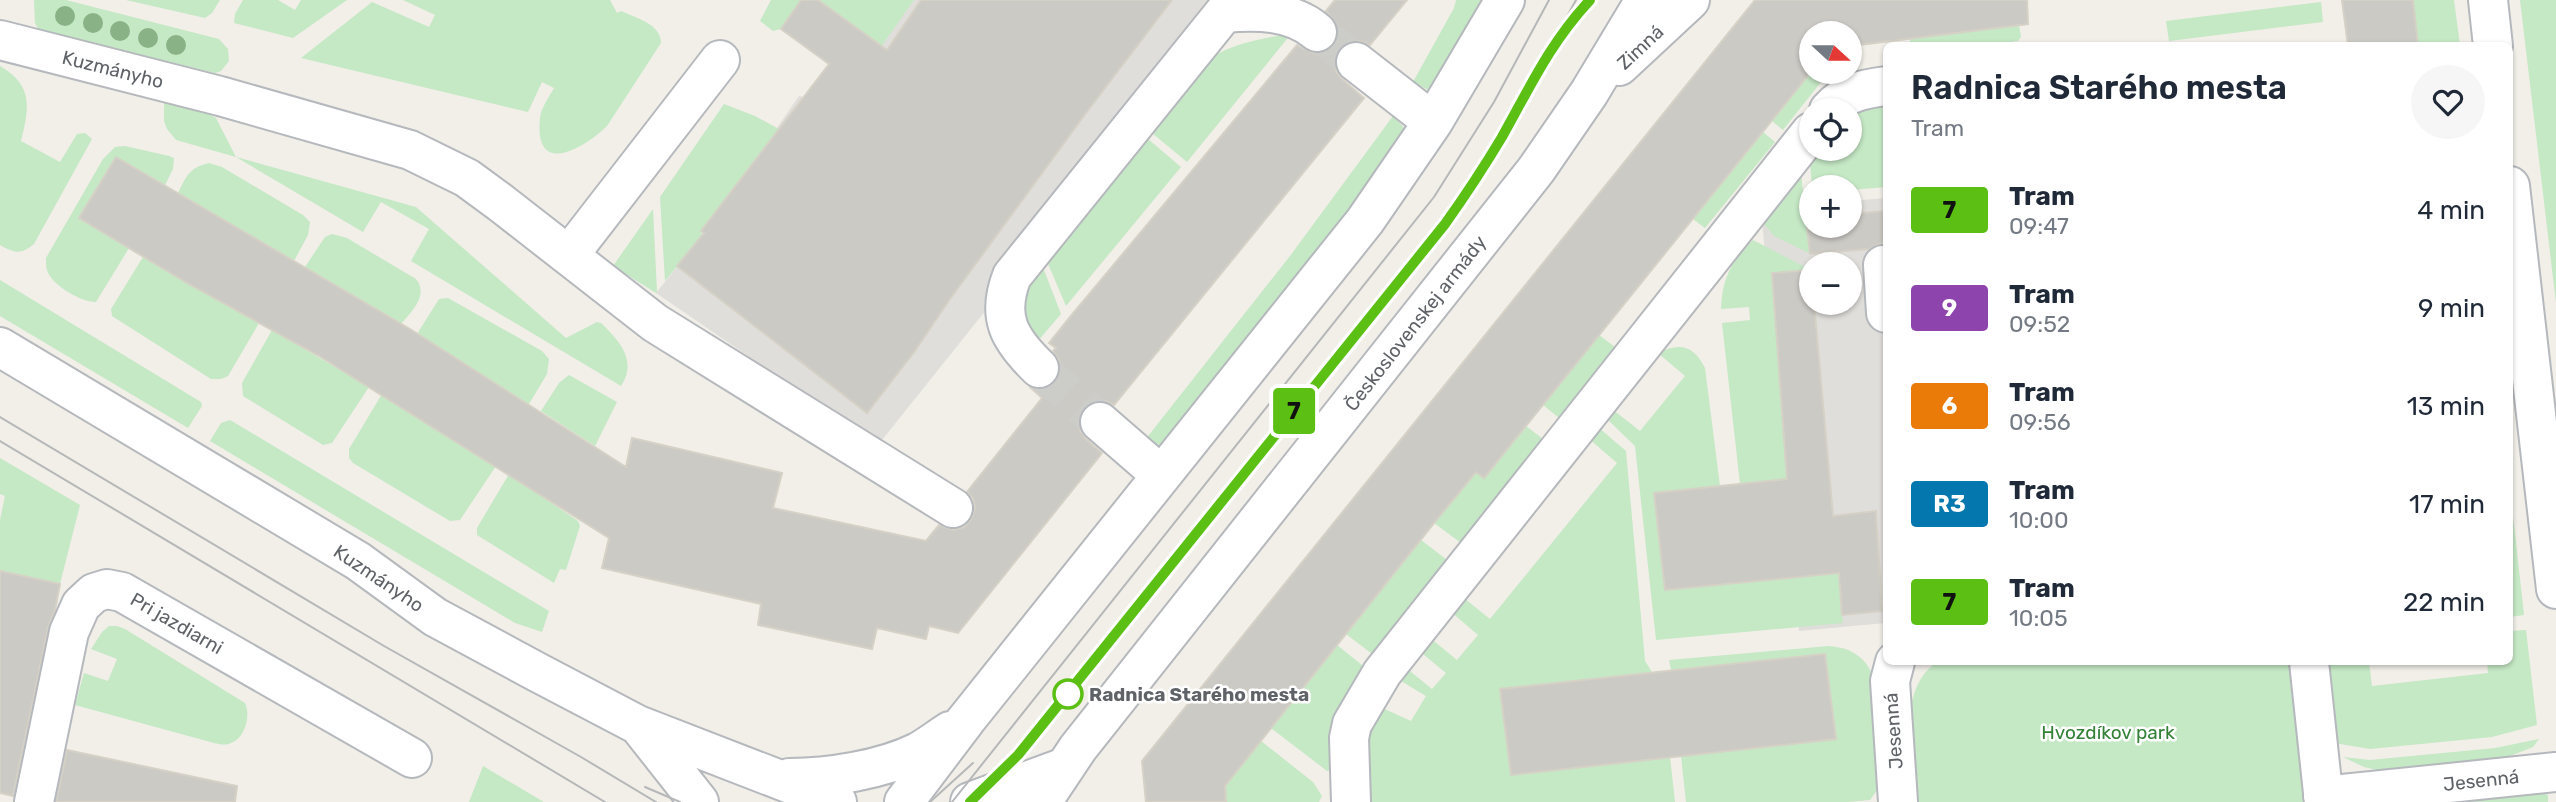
<!DOCTYPE html>
<html lang="en">
<head>
<meta charset="utf-8">
<style>
	body { margin:0; font-family:Rubik,sans-serif; background:#f6f6f7; color:#1f2937; height:100vh; display:flex; flex-direction:column; font-size:26px; white-space:nowrap }
	* { box-sizing:border-box; margin:0 }
	p { font-size:23px; color:#747a83 }
	.icon { flex:none; width:38px; height:38px; fill:none; stroke:currentColor; stroke-width:2; stroke-linecap:round; stroke-linejoin:round }
	.map { position:relative; flex:1; overflow:hidden }
	.side { position:absolute; left:1883px; top:42px; width:630px; height:623px; display:flex; flex-direction:column; background:#fff; border-radius:10px; box-shadow:0 2px 5px #0004 }
	.side>* { flex:none }
	.badge { padding:0 14px; border-radius:5px; font-size:24px; line-height:46px }
	.needle { width:46px; rotate:111deg }
	.tools { position:absolute; left:1799px; top:21px; display:grid; gap:14px }
	.tools a { display:grid; place-items:center; width:63px; height:63px; border-radius:50%; background:#fff; box-shadow:0 2px 5px #0004; font-size:35px }
	.map>.badge { position:absolute; translate:-50% -50%; box-shadow:0 0 0 4px #fff }
	.round { display:grid; place-items:center; flex:none; width:74px; height:74px; border-radius:37px; background:#f6f6f7 }
	.overview { display:flex; align-items:center; justify-content:space-between; height:119px; padding:0 28px }
	h1 { font-size:33px; font-weight:600; line-height:52px }
	ul { padding:0; list-style:none }
	li { display:flex; align-items:center; gap:21px; height:98px; padding:0 28px }
	li div { flex:1 }
	li b { display:block; font-size:26px }
	li em { font-style:normal }
	li .badge { min-width:77px; font-weight:700; text-align:center }
	.map>svg:first-child { display:block }
	.industrial { fill:#e0deda; fill-rule:evenodd }
	.green { fill:#c5e8c5 }
	.building { fill:#cccac5; stroke:#d6d1c6; stroke-width:2 }
	.lines { fill:none; stroke-linecap:round; stroke-linejoin:round }
	.minor-tunnel { stroke:#ccccc8; stroke-width:38; stroke-dasharray:38 19; stroke-linecap:butt }
	.minor-casing { stroke:#b5b8bc; stroke-width:42 }
	.minor { stroke:#fff; stroke-width:38 }
	.tram { stroke:#b6b7b8; stroke-width:2 }
	.tree { fill:#89b387 }
	.line-casing { stroke:#fff; stroke-width:16 }
	.line { stroke:#5cbf14; stroke-width:10 }
	.stop-dot { fill:#fff; stroke:#5cbf14; stroke-width:3.5 }
	.labels { text-anchor:middle; stroke-width:5; stroke-linejoin:round; paint-order:stroke }
	.street-label { font-size:19px; fill:#5f6368; stroke:#fff }
	.stop-label { font-size:19px; font-weight:bold; fill:#5f6368; stroke:#fff; text-anchor:start }
	.park-label { font-size:19px; fill:#348238; stroke:#fff }
</style>
</head>
<body>
<div class="map">
<svg width="2556" height="802" viewBox="0 0 2556 802">
	<rect width="100%" height="100%" fill="#f1efe8"/>
	<path class="industrial" d="M 914,0 L 1234,0 L 878,445 L 656,293 L 702,236 L 799,96 L 840,104 Z
		M 1886,198 L 1886,623 L 1799,631 L 1761,209 L 1811,204 L 1811,226 L 1850,226 L 1850,201 ZM 1811,264 L 1850,264 L 1850,303 L 1811,303 Z"/>
	<path class="green" d="M 34,0 L 66,0 L 219,39 L 228,49 L 229,61 L 221,71 L 215,73 L 39,30 L 35,23 Z
		M 126,0 L 220,0 L 212,13 L 205,18 Z
		M 243,0 L 278,0 L 295,10 L 301,0 L 347,0 L 293,38 L 234,23 L 235,14 Z
		M 403,0 L 610,0 L 617,13 L 621,11 C 636,18 661,24 661,43 L 607,126 C 582,150 534,177 540,118 C 541,108 549,97 554,88 L 542,82 L 528,112 L 301,58 L 372,2 L 429,27 L 435,15 Z
		M 771,0 L 801,0 L 781,29 L 773,31 L 760,21 Z
		M 818,0 L 914,0 L 881,47 Z
		M 1456,0 L 1481,0 L 1430,91 L 1413,82 L 1454,8 Z
		M 2407,0 L 2454,0 L 2460,45 L 2418,45 L 2413,2 Z
		M 2520,0 L 2556,0 L 2556,303 Z
		M 2321,2 L 2323,22 L 2169,41 L 2166,21 Z
		M 2019,25 L 2021,37 L 2018,41 L 1984,46 L 1910,45 L 1910,39 Z
		M 1291,34 L 1187,162 L 1152,133 L 1195,82 L 1189,75 C 1215,47 1254,39 1291,34 Z
		M 0,66 C 34,86 29,108 21,141 L 60,162 L 77,134 L 85,133 L 92,139 L 34,244 C 21,255 14,253 0,245 Z
		M 1811,72 L 1829,72 L 1783,130 L 1772,121 Z
		M 1886,95 L 1886,187 L 1850,190 L 1850,187 L 1812,187 L 1809,149 L 1850,149 L 1850,110 Z
		M 164,102 L 209,114 L 216,118 L 236,157 L 416,207 L 566,338 L 597,322 L 601,323 C 619,340 638,361 621,386 L 411,261 L 429,229 L 381,202 L 363,232 L 236,157 L 176,140 L 167,129 L 164,121 Z
		M 724,104 L 755,116 L 779,129 L 701,231 L 702,236 L 665,281 L 660,197 Z
		M 1393,116 L 1405,129 L 1369,184 L 1163,444 L 1152,445 L 1145,440 L 1290,256 Z
		M 1763,132 L 1775,142 L 1705,228 L 1693,219 Z
		M 1148,139 L 1181,167 L 1066,306 L 1046,259 Z
		M 125,146 L 169,156 L 174,158 L 173,169 L 165,185 L 116,157 L 79,217 L 129,248 L 96,302 C 84,303 56,287 50,276 C 46,271 46,265 46,258 L 103,159 L 115,147 Z
		M 1800,162 L 1809,253 L 1774,236 L 1763,223 Z
		M 209,163 L 222,167 L 303,215 L 310,222 L 308,235 L 294,261 L 178,193 C 187,175 189,168 209,163 Z
		M 653,209 L 657,292 L 656,293 L 613,266 Z
		M 332,234 L 347,238 L 416,279 C 429,295 412,311 401,324 L 305,267 L 325,237 Z
		M 1753,240 L 1811,270 L 1773,273 L 1839,569 L 1843,623 L 1656,640 L 1635,446 L 1606,418 L 1612,409 L 1640,431 L 1685,376 L 1658,353 C 1680,342 1694,346 1705,368 L 1720,486 L 1654,493 L 1665,590 L 1778,579 L 1769,481 L 1740,484 L 1722,323 L 1750,320 L 1749,307 L 1721,309 C 1722,279 1731,261 1753,240 Z
		M 143,257 L 259,323 L 228,376 L 221,379 L 211,379 L 112,316 L 111,309 Z
		M 1042,265 L 1061,314 L 1037,342 L 1022,312 L 1022,277 Z
		M 0,280 L 201,402 L 202,406 L 188,428 L 0,316 Z
		M 448,298 L 542,351 L 549,359 L 547,374 L 529,404 L 417,334 L 439,299 Z
		M 272,330 L 369,387 L 332,443 L 323,445 L 243,396 L 242,383 Z
		M 1599,335 L 1615,347 L 1559,418 L 1543,405 Z
		M 569,375 L 617,402 L 595,446 L 541,411 L 559,383 Z
		M 382,394 L 496,466 L 460,520 L 450,521 L 353,463 L 349,458 L 349,449 Z
		M 230,420 L 549,611 L 542,632 L 515,623 L 210,441 L 221,423 Z
		M 1526,426 L 1543,439 L 1461,543 L 1434,523 L 1476,472 L 1484,478 Z
		M 1598,427 L 1626,451 L 1645,661 L 1652,672 L 1500,689 L 1511,774 L 1670,757 L 1675,802 L 1363,802 L 1366,737 L 1378,706 L 1411,721 L 1426,696 L 1396,678 L 1405,667 L 1432,689 L 1446,673 L 1418,650 L 1429,637 L 1457,660 L 1478,635 L 1450,611 L 1460,595 L 1490,619 L 1617,463 L 1588,438 Z
		M 0,458 L 80,505 L 60,584 L 0,571 L 0,520 L 5,496 L 0,494 Z
		M 509,474 L 578,521 L 580,526 L 566,570 L 560,569 L 554,583 L 477,535 L 477,528 Z
		M 2510,506 L 2512,506 L 2524,615 L 2510,617 Z
		M 1421,540 L 1451,563 L 1376,657 L 1346,634 Z
		M 109,626 L 117,626 L 125,629 L 245,703 C 251,715 245,738 231,743 C 225,746 220,744 214,743 L 75,705 L 84,673 L 108,681 L 117,659 L 91,649 L 102,632 Z
		M 2526,630 L 2537,725 L 2492,737 L 2370,749 L 2334,743 L 2320,662 L 2369,662 L 2372,686 L 2488,673 L 2487,662 L 2510,662 L 2510,631 Z
		M 1337,645 L 1367,669 L 1333,770 L 1327,771 L 1271,728 Z
		M 1829,646 C 1853,648 1867,658 1875,681 L 1881,785 L 1870,800 L 1848,802 L 1686,802 L 1681,756 L 1836,738 L 1825,654 L 1671,670 L 1669,660 Z
		M 1937,662 L 2293,662 L 2308,802 L 1914,802 C 1911,761 1896,689 1937,662 Z
		M 2539,739 L 2533,747 L 2505,758 L 2377,770 L 2364,767 L 2343,757 L 2370,760 L 2495,748 Z
		M 1261,741 L 1313,782 L 1322,796 L 1319,802 L 1226,802 L 1225,786 Z
		M 483,766 L 544,802 L 469,802 Z
		M 2524,787 L 2548,795 L 2548,802 L 2375,802 Z"/>
	<path class="building" d="M 801,0 L 818,0 L 887,50 L 921,0 L 1172,0 L 1086,113 L 950,299 L 915,351 L 867,413 L 677,266 L 704,233 L 701,231 L 829,64 L 781,29 Z
		M 1335,0 L 1407,0 L 1370,45 L 1360,41 L 1348,42 L 1338,49 L 1334,60 L 1336,71 L 1342,79 L 1364,98 L 1114,405 L 1105,401 L 1094,401 L 1083,408 L 1078,419 L 1080,430 L 1086,439 L 1102,453 L 958,633 L 929,626 L 926,639 L 877,628 L 872,649 L 758,625 L 761,604 L 602,568 L 609,538 L 319,356 L 187,283 L 79,218 L 116,157 L 410,329 L 626,467 L 632,438 L 782,473 L 773,508 L 926,541 L 939,525 L 953,530 L 964,527 L 971,520 L 975,508 L 973,498 L 967,492 L 1042,398 L 1031,388 L 1045,389 L 1055,383 L 1060,374 L 1060,362 L 1053,351 L 1056,348 L 1049,343 L 1070,317 L 1297,45 L 1315,54 L 1326,52 L 1334,45 L 1339,35 L 1337,24 L 1326,11 Z
		M 1755,0 L 2027,0 L 2028,24 L 1850,46 L 1850,33 L 1811,33 L 1811,72 L 1484,478 L 1476,472 L 1434,523 L 1225,786 L 1226,802 L 1146,802 L 1142,761 Z
		M 2342,0 L 2413,0 L 2418,46 L 2348,46 Z
		M 1886,211 L 1886,244 L 1881,243 L 1869,249 L 1810,254 L 1806,218 L 1811,217 L 1811,226 L 1850,226 L 1850,214 Z
		M 1811,270 L 1811,303 L 1814,303 L 1833,516 L 1876,511 L 1882,611 L 1842,615 L 1839,573 L 1665,590 L 1654,493 L 1787,479 L 1772,273 Z
		M 0,571 L 60,584 L 55,610 L 48,628 L 13,796 L 0,793 Z
		M 1825,654 L 1836,739 L 1511,775 L 1500,689 Z
		M 67,750 L 237,786 L 235,802 L 56,802 Z"/>
	<g class="lines">
		<path class="minor-tunnel" d="M 1317,32 L 1356,62
			M 1039,368 L 1100,422"/>
		<defs>
			<path id="minor" d="M 2488,0 L 2493,46
				M 0,40 L 220,96 L 410,150 L 467,178 L 501,203 L 655,323 L 953,508
				M 1356,62 L 1433,122
				M 1619,66 L 1690,0
				M 1829,110 C 1845,92 1864,89 1886,86
				M 2510,186 L 2556,589
				M 569,255 L 720,60
				M 1883,265 L 1886,313
				M 0,347 L 358,561 L 435,617 L 537,672 L 638,725 L 837,802
				M 1039,368 C 1009,339 996,317 1012,276 L 1224,13 C 1256,10 1292,10 1317,32
				M 1100,422 L 1161,475
				M 1895,662 L 1890,681 L 1898,802
				M 2309,662 L 2324,802
				M 639,726 L 699,802
				M 789,778 C 829,778 881,770 918,752 C 929,746 939,738 950,731
				M 2323,796 L 2556,772
				M 34,802 L 69,632 L 81,605 L 94,593 L 107,589 L 122,592 L 412,758
				M 904,802 L 966,720 L 1365,221 L 1433,122 L 1505,0
				M 970,802 L 1065,767
				M 1042,802 L 1078,748 L 1536,170 L 1589,93 L 1645,0
				M 1351,802 L 1349,738 L 1352,724 L 1382,673 L 1811,132"/>
		</defs>
		<use href="#minor" class="minor-casing"/>
		<use href="#minor" class="minor"/>
		<path class="tram" d="M 1573,19 L 1590,0
			M 0,417 L 384,646 L 581,757 L 656,802
			M 0,441 L 605,802
			M 645,787 L 680,802
			M 930,802 L 973,763
			M 952,802 L 1434,197 L 1494,102 L 1549,0
			M 980,802 L 1445,224 L 1492,153 L 1576,0"/>
	</g>
	<g class="tree">
		<circle cx="65" cy="16" r="10"/>
		<circle cx="93" cy="23" r="10"/>
		<circle cx="120" cy="31" r="10"/>
		<circle cx="148" cy="38" r="10"/>
		<circle cx="176" cy="45" r="10"/>
	</g>
	<g class="lines">
		<defs>
			<path id="line" d="M 970,802 L 1018,755 L 1445,224 C 1465,196 1484,167 1502,137 C 1530,87 1550,43 1590,0"/>
		</defs>
		<use href="#line" class="line-casing"/>
		<use href="#line" class="line"/>
	</g>
	<circle class="stop-dot" cx="1068" cy="694" r="14"/>
	<g class="labels">
		<g class="street-label">
			<text transform="translate(1640 47) rotate(-43)" y="7">Zimná</text>
			<text transform="translate(113 69) rotate(14)" y="7">Kuzmányho</text>
			<text transform="translate(1415 323) rotate(-52)" y="7">Československej armády</text>
			<text transform="translate(379 578) rotate(34)" y="7">Kuzmányho</text>
			<text transform="translate(177 623) rotate(30)" y="7">Pri jazdiarni</text>
			<text transform="translate(1893 731) rotate(-94)" y="7">Jesenná</text>
			<text transform="translate(2481 780) rotate(-6)" y="7">Jesenná</text>
		</g>
		<g class="stop-label">
			<text x="1089" y="701">Radnica Starého mesta</text>
		</g>
		<g class="park-label">
			<text x="2108" y="739">Hvozdíkov park</text>
		</g>
	</g>
</svg>
<div class="tools">
<a><svg class="needle" viewBox="-14 -14 28 28"><path d="M0-13l5 13h-10z" fill="#e53935"/><path d="M0 13l5-13h-10z" fill="#747a83"/></svg></a>
<a><svg class="icon" aria-label="locate" viewBox="0 0 24 24"><circle cx="12" cy="12" r="6"/><path d="M12 2v4M12 18v4M2 12h4M18 12h4"/></svg></a>
<a>+</a>
<a>−</a>
</div>
<b class="badge" style="left:1294px;top:411px;background:#5cbf14;color:#111">7</b>
<section class="side">
<div class="overview"><div><h1>Radnica Starého mesta</h1><p>Tram</p></div><a class="round"><svg class="icon" aria-label="heart" viewBox="0 0 24 24"><path d="M12 20l-8-8c-3-5 5-10 8-4 3-6 11-1 8 4z"/></svg></a></div>
<ul>
<li><span class="badge" style="background:#5cbf14;color:#111">7</span><div><b>Tram</b><p>09:47</p></div><em>4 min</em></li>
<li><span class="badge" style="background:#8e44ad;color:#fff">9</span><div><b>Tram</b><p>09:52</p></div><em>9 min</em></li>
<li><span class="badge" style="background:#ea7b08;color:#fff">6</span><div><b>Tram</b><p>09:56</p></div><em>13 min</em></li>
<li><span class="badge" style="background:#0377ae;color:#fff">R3</span><div><b>Tram</b><p>10:00</p></div><em>17 min</em></li>
<li><span class="badge" style="background:#5cbf14;color:#111">7</span><div><b>Tram</b><p>10:05</p></div><em>22 min</em></li>
</ul>
</section>
</div>
</body>
</html>
